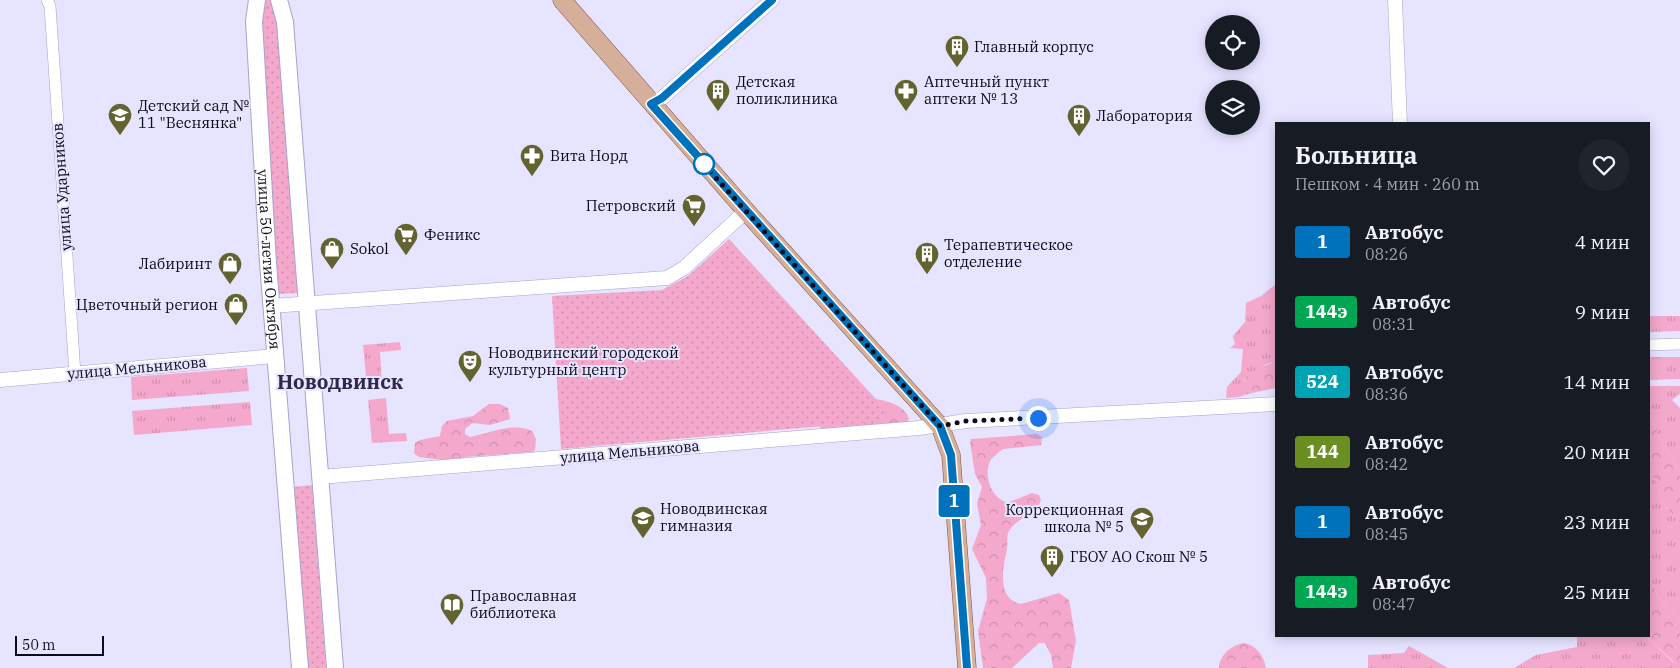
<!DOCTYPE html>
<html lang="ru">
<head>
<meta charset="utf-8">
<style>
	body { margin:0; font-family:"IBM Plex Serif",serif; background:#20242c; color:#f1f3f6; height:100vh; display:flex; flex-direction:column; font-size:19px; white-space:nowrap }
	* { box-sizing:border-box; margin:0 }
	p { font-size:16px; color:#9ea1a6 }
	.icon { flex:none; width:28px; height:28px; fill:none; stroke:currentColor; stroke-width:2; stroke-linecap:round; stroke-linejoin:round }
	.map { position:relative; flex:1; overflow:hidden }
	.sheet { position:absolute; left:1275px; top:122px; width:375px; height:515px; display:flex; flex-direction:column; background:#171b24; border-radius:0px; box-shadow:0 2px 12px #0003 }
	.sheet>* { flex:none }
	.badge { padding:0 10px; border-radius:4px; font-size:18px; line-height:32px }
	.controls { position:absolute; left:1205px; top:15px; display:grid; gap:10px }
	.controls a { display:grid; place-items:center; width:55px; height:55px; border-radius:50%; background:#171b24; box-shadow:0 2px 12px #0003; font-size:25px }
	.scale { position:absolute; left:15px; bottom:12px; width:89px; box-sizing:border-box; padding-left:5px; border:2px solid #0d0b19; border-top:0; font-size:14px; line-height:18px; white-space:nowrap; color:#0d0b19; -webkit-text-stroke:4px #e6e4ff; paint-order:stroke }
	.you { position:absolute; width:25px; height:25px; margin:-12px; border:4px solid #fff; border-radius:50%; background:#1a73e8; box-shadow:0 0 0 8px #1a73e833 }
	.map>.badge { position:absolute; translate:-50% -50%; box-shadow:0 0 0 2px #fff }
	.round { display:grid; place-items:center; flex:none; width:52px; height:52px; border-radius:26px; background:#20242c }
	.head { display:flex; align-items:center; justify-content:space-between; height:85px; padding:0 20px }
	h1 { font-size:24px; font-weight:800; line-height:38px }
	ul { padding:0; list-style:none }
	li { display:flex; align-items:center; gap:15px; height:70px; padding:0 20px }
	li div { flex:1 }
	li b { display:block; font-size:19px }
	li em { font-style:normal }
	li .badge { min-width:55px; font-weight:700; text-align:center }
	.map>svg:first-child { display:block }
	.grass { fill:url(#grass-tufts) }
	.forest { fill:url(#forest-crowns) }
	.park { fill:url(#park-dots) }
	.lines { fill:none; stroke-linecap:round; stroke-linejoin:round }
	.minor-casing { stroke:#a7a3cc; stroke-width:12 }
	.tertiary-casing { stroke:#a7a3cc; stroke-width:15 }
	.secondary-casing { stroke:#a7a3cc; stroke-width:18 }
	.primary-casing { stroke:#7d5241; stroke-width:19 }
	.minor { stroke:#fff; stroke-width:11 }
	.tertiary { stroke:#fff; stroke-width:14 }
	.secondary { stroke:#fff; stroke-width:16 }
	.primary { stroke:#d6af9a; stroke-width:18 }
	.line-casing { stroke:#fff; stroke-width:11 }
	.line { stroke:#0072bc; stroke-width:8 }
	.walk { stroke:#0d0b19; stroke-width:5; stroke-dasharray:0 9 }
	.stop-dot { fill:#fff; stroke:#0072bc; stroke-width:2.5 }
	.labels { text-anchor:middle; stroke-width:4; stroke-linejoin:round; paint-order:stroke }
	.poi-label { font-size:15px; fill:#0d0b19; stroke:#e6e4ff; text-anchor:start }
	.street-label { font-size:15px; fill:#0d0b19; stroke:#e6e4ff }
	.district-label { font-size:20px; font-weight:bold; fill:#2e294b; stroke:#e6e4ff }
</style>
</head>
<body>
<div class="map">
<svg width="1680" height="668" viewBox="0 0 1680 668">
	<defs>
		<pattern id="grass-tufts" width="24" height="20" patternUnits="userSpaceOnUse" patternTransform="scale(1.25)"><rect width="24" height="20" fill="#f3a8cc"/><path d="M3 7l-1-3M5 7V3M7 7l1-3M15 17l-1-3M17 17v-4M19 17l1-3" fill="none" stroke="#cf8faf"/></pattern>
		<pattern id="forest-crowns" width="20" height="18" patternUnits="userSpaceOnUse" patternTransform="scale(1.25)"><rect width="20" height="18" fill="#f3a8cc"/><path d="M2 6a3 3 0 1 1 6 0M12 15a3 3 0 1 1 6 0" fill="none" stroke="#cf8faf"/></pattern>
		<pattern id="park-dots" width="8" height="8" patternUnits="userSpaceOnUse" patternTransform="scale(1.25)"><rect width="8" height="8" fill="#f3a8cc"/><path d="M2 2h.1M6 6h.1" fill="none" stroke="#cf8faf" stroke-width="1.8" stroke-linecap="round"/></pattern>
	</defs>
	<rect width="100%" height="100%" fill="#e6e4ff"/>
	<path class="grass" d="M 1276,284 L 1276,362 L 1266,364 L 1245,378 L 1243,380 L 1246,390 L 1252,393 L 1238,397 L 1226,398 L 1227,387 L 1241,372 L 1243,349 L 1230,348 L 1235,344 L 1233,336 L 1245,322 L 1246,303 L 1261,296 Z
		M 1649,316 L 1680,316 L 1680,331 L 1649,332 Z
		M 400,342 L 401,350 L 380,352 L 382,386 L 367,387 L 363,345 Z
		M 1649,357 L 1680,357 L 1680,379 L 1649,380 Z
		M 247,368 L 249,391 L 132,400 L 131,377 Z
		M 1649,386 L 1680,386 L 1680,394 L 1672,400 L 1680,408 L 1680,472 L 1661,441 L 1649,413 Z
		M 386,398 L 389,434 L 406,433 L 407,441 L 372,443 L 368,400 Z
		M 250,402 L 252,425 L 134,435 L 132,411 Z
		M 1649,472 L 1656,480 L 1662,502 L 1680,523 L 1680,622 L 1658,597 L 1649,574 Z
		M 1577,636 L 1646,636 L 1674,663 L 1674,668 L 1514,668 L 1536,655 L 1577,647 Z
		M 1409,646 L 1448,668 L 1368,668 L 1368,655 L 1404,653 Z"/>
	<path class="forest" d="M 1276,362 L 1276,388 L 1252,393 L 1246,390 L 1242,384 C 1245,373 1266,364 1276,362 Z
		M 876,399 C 888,401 906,406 909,419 L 906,423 L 824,431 L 819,426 L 819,421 Z
		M 489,404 L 500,404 L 508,408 L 510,419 L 490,425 L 472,423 L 465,429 L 465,434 L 470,437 C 491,433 512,422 532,431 L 536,439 L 535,450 L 533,452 L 465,457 L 458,462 L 419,457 L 414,453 L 415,443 L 420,440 L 440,436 L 442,426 L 447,421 L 473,416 Z
		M 1649,413 L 1661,441 L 1680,472 L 1680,523 L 1662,502 L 1656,480 L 1649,472 Z
		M 1037,434 L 1042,437 L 1041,445 L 1003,449 L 991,459 C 983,474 990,497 1007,503 L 1032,493 L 1039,495 L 1041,500 C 1035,517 1018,516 1009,531 C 1006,536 1008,543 1007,549 C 1003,568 996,599 1021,604 L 1059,593 L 1069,600 L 1076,641 L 1071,668 L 1053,668 L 1051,655 L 1045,643 L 1039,643 L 1012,668 L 983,668 L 978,631 L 987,599 L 986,578 L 972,549 L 981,525 L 977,504 L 982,487 L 975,474 L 970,442 L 971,439 Z
		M 1649,574 L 1658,597 L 1680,622 L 1680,668 L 1674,668 L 1674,662 L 1646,636 L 1649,636 Z
		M 1244,643 C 1256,645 1264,656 1266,668 L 1219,668 C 1219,655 1232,645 1244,643 Z"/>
	<path class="park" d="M 263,0 L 272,0 L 281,42 L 298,293 L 279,294 L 261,42 Z
		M 729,239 L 886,410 L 880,421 L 561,449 L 552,296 L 662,290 L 688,276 Z
		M 312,485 L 326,668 L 307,668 L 292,487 Z"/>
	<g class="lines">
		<defs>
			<path id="minor" d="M 47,0 L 50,6 L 75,374
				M 1649,345 L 1680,344"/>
			<path id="tertiary" d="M 1395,0 L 1400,124
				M 651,104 L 662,98 L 772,0
				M 271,306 L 667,278 L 684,268 L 746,211
				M 0,380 L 275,356
				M 320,477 L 919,428 L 966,421 L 1276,404"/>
			<g id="secondary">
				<path id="s1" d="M 257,0 L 254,21 L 268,263 L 300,668"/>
				<path d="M 279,0 L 285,22 L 335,668"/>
			</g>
			<path id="primary" d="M 562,0 L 746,211 L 940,426 L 951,455 L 967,668"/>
		</defs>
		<use href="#minor" class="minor-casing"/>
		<use href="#tertiary" class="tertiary-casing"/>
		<use href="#secondary" class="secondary-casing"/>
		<use href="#primary" class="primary-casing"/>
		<use href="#minor" class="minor"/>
		<use href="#tertiary" class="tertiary"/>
		<use href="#secondary" class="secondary"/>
		<use href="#primary" class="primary"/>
	</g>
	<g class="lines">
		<defs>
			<path id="line" d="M 772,0 L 662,98 L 651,104 L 940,426 L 951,455 L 967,668"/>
		</defs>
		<use href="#line" class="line-casing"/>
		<use href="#line" class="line"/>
		<path class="walk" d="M 704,164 L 698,158 L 940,426 L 966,421 L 1038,418"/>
	</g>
	<defs>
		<symbol id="building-pin" viewBox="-11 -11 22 30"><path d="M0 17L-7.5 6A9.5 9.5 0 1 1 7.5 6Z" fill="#636330" stroke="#e6e4ff"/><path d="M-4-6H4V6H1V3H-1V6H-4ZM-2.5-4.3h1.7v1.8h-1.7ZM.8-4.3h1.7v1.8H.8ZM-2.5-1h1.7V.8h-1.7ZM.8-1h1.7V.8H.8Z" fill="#fff"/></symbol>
		<symbol id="pharmacy-pin" viewBox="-11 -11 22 30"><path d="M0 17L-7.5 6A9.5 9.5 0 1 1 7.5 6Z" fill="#636330" stroke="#e6e4ff"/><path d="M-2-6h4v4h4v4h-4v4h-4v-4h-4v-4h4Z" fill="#fff"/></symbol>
		<symbol id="school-pin" viewBox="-11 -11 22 30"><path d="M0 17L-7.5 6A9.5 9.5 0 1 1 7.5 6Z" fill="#636330" stroke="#e6e4ff"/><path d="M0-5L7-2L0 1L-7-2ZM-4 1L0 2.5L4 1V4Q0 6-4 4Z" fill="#fff"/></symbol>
		<symbol id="supermarket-pin" viewBox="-11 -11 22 30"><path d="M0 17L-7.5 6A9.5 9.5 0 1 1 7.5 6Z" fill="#636330" stroke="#e6e4ff"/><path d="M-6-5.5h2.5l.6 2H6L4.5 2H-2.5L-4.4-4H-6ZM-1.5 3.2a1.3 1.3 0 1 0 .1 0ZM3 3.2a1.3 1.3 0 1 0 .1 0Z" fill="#fff"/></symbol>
		<symbol id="shop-pin" viewBox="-11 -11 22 30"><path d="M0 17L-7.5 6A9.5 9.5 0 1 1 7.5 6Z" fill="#636330" stroke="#e6e4ff"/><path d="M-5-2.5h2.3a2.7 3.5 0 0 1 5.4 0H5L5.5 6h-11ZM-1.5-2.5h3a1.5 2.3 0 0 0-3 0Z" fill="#fff"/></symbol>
		<symbol id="theatre-pin" viewBox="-11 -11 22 30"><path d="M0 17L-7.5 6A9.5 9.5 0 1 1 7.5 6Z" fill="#636330" stroke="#e6e4ff"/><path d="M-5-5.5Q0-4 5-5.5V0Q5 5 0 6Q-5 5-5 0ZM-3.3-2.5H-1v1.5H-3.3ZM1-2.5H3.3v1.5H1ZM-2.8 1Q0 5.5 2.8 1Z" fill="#fff"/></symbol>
		<symbol id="library-pin" viewBox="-11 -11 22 30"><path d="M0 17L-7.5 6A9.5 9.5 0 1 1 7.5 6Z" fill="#636330" stroke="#e6e4ff"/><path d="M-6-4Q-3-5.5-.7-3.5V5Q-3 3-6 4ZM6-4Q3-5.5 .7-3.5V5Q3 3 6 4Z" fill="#fff"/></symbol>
	</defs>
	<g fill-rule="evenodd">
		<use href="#building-pin" x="943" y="33" width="28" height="38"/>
		<use href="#building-pin" x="704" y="77" width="28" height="38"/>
		<use href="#pharmacy-pin" x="892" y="77" width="28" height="38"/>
		<use href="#school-pin" x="106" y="101" width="28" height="38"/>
		<use href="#building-pin" x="1065" y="102" width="28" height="38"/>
		<use href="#pharmacy-pin" x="518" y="142" width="28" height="38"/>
		<use href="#supermarket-pin" x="680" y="192" width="28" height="38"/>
		<use href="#supermarket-pin" x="392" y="221" width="28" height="38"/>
		<use href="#shop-pin" x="318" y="235" width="28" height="38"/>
		<use href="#building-pin" x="913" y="240" width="28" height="38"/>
		<use href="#shop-pin" x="216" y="250" width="28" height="38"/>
		<use href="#shop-pin" x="222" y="291" width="28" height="38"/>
		<use href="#theatre-pin" x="456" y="348" width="28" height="38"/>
		<use href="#school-pin" x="629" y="504" width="28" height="38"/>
		<use href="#school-pin" x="1128" y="505" width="28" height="38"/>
		<use href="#building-pin" x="1038" y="543" width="28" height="38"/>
		<use href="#library-pin" x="438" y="591" width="28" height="38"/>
	</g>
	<circle class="stop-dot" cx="704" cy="164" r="10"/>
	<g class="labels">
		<g class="poi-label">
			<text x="974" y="52">Главный корпус</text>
			<text x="736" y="87">Детская<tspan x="736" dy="17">поликлиника</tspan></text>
			<text x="924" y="87">Аптечный пункт<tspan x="924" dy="17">аптеки № 13</tspan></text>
			<text x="138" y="111">Детский сад №<tspan x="138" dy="17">11 "Веснянка"</tspan></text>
			<text x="1096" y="121">Лаборатория</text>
			<text x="550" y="161">Вита Норд</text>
			<text x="676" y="211" text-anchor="end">Петровский</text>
			<text x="424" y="240">Феникс</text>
			<text x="944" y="250">Терапевтическое<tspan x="944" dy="17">отделение</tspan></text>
			<text x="350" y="254">Sokol</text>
			<text x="212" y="269" text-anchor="end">Лабиринт</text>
			<text x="218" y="310" text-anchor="end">Цветочный регион</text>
			<text x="488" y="358">Новодвинский городской<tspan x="488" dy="17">культурный центр</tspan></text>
			<text x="660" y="514">Новодвинская<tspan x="660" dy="17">гимназия</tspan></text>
			<text x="1124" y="515" text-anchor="end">Коррекционная<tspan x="1124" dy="17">школа № 5</tspan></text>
			<text x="1070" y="562">ГБОУ АО Скош № 5</text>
			<text x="470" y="601">Православная<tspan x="470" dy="17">библиотека</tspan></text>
		</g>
		<g class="street-label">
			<text transform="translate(62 187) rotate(-94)" y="5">улица Ударников</text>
			<text dy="5" stroke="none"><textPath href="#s1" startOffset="260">улица 50-летия Октября</textPath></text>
			<text transform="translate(137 368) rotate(-5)" y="5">улица Мельникова</text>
			<text transform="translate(630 452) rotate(-5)" y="5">улица Мельникова</text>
		</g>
		<g class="district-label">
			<text x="340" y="389">Новодвинск</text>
		</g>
	</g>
</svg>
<div class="controls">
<a><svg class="icon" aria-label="locate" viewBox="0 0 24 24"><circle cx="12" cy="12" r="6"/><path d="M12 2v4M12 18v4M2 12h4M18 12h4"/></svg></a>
<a><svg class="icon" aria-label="layers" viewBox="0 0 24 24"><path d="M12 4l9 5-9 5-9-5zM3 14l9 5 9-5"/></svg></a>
</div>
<div class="scale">50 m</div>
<div class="you" style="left:1038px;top:418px"></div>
<b class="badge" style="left:954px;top:501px;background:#0072bc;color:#fff">1</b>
<section class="sheet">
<div class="head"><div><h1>Больница</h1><p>Пешком · 4 мин · 260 m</p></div><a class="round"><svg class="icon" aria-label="heart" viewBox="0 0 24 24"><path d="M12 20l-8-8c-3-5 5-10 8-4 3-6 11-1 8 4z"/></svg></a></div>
<ul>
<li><span class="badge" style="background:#0072bc;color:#fff">1</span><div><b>Автобус</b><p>08:26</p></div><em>4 мин</em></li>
<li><span class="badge" style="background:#00a651;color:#fff">144э</span><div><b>Автобус</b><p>08:31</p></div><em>9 мин</em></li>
<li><span class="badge" style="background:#00a3b4;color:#fff">524</span><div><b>Автобус</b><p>08:36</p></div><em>14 мин</em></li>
<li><span class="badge" style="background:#6b8e23;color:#fff">144</span><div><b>Автобус</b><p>08:42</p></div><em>20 мин</em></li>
<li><span class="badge" style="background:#0072bc;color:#fff">1</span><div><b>Автобус</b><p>08:45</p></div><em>23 мин</em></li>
<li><span class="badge" style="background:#00a651;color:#fff">144э</span><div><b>Автобус</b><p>08:47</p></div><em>25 мин</em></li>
</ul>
</section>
</div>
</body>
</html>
